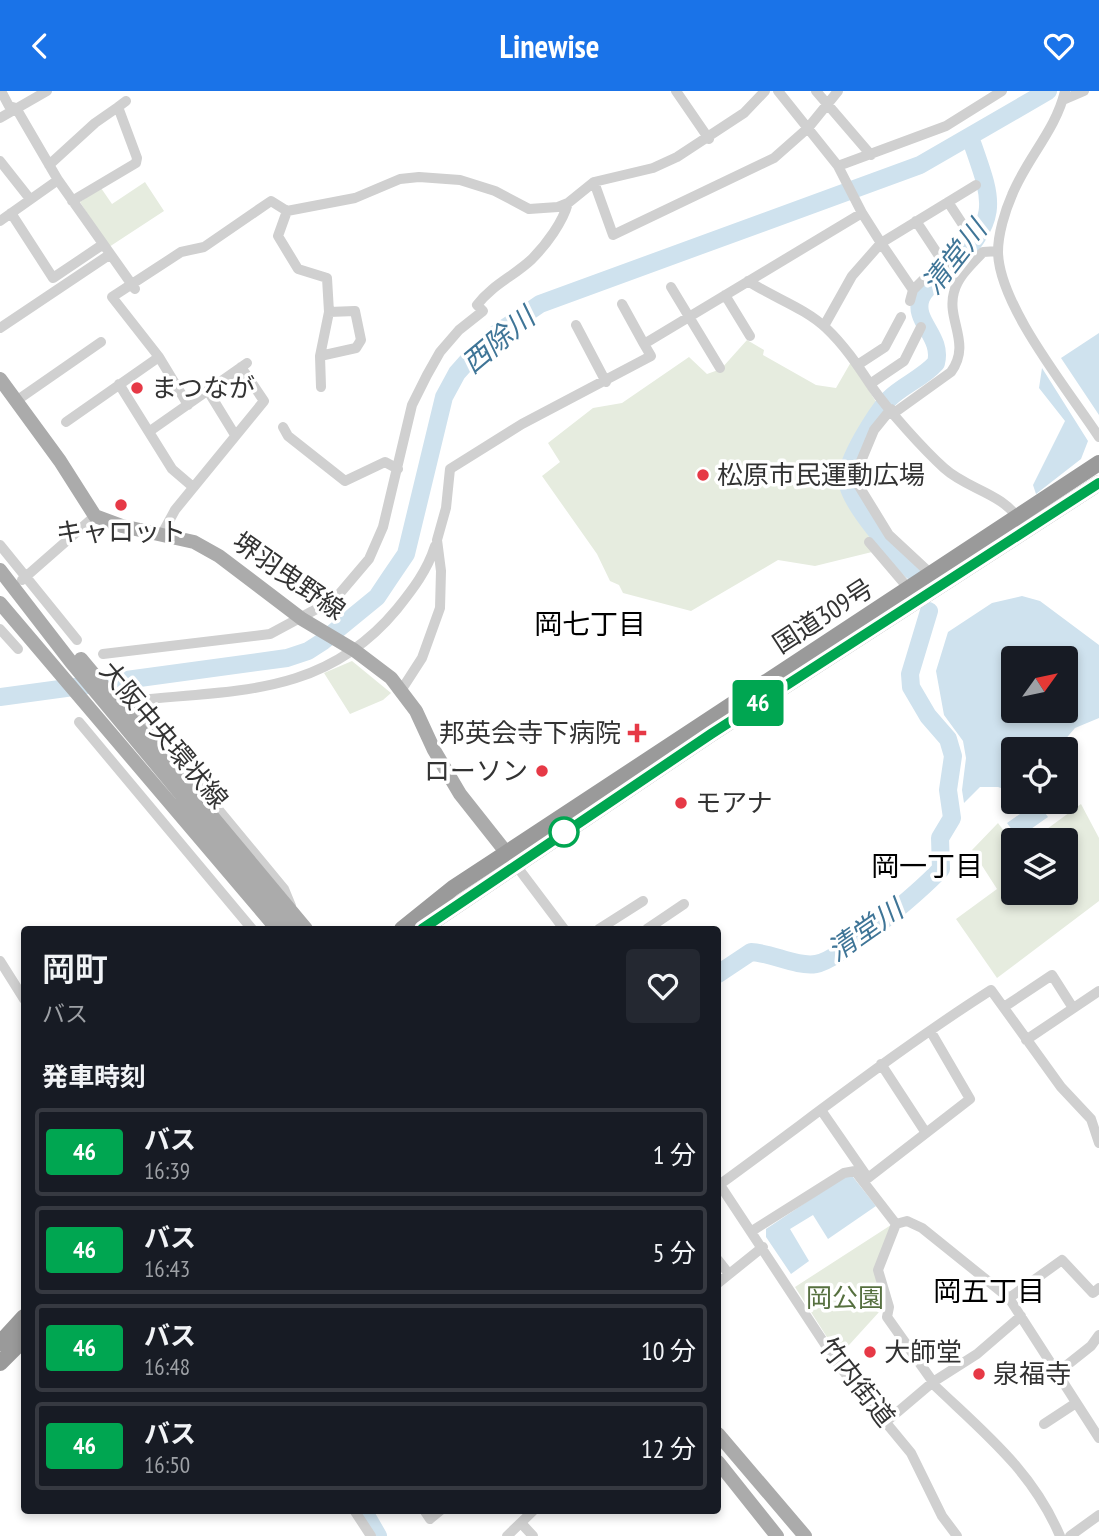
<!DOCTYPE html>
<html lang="ja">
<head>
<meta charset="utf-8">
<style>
	body { margin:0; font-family:"PT Sans Narrow","Noto Sans JP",sans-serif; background:#242831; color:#f1f3f6; height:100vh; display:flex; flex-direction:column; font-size:26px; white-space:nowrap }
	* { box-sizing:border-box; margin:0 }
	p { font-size:23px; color:#9ea1a6 }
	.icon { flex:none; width:38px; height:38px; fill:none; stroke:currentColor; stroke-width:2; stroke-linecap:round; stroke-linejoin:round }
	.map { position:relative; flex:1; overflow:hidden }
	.panel { position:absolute; left:21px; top:835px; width:700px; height:588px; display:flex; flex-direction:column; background:#171b24; border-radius:7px; box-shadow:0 4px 10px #0003 }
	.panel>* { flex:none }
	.badge { padding:0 14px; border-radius:5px; font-size:24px; line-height:46px }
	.needle { width:46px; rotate:57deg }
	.fabs { position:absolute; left:1001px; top:555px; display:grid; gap:14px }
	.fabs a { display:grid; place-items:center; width:77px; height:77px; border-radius:7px; background:#171b24; box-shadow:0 4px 10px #0003; font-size:35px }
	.map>.badge { position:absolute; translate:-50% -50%; box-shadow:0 0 0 4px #fff }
	h2 { padding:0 21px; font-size:26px; line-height:63px }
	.round { display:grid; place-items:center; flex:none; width:74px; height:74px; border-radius:7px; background:#242831 }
	.summary { display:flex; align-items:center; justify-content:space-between; height:119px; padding:0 21px }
	h1 { font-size:33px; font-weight:600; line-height:52px }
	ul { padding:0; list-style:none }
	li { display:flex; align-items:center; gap:21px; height:88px; margin:0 14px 10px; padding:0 7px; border:4px solid #363941; border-radius:7px }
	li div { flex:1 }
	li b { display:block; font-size:26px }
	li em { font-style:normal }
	li .badge { min-width:77px; font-weight:700; text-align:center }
	header { display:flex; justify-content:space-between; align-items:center; height:91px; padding:0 21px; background:#1a73e8; color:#fff; font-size:32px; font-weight:600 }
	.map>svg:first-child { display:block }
	.green { fill:#e6ecdf }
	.water { fill:#cfe2ee; fill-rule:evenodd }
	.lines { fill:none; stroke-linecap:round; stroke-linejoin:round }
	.river { stroke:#cfe2ee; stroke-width:18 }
	.minor { stroke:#d0d0d0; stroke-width:10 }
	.major { stroke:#ababab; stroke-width:14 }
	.highway { stroke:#9a9a9a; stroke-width:16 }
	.line-casing { stroke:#fff; stroke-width:16 }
	.line { stroke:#00a651; stroke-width:10 }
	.poi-dot { fill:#e63946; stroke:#fff; stroke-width:2.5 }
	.stop-dot { fill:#fff; stroke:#00a651; stroke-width:3.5 }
	.labels { text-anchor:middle; stroke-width:7; stroke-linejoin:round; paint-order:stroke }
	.poi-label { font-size:26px; fill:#333; stroke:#fff; text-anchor:start }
	.street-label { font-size:26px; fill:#333; stroke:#fff }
	.park-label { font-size:26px; fill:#56703f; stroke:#fff }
	.water-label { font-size:28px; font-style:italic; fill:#3f7597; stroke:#fff }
	.neighbourhood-label { font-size:28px; fill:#000; stroke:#fff }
</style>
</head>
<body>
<header><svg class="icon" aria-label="back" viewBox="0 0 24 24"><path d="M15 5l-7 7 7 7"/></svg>Linewise<svg class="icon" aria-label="heart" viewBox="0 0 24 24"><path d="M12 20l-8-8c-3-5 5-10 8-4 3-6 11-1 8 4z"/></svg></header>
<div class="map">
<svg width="1099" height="1445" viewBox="0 0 1099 1445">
	<rect width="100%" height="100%" fill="#fff"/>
	<path class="green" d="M 145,91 L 164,120 L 109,156 L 80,111 L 101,97 L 112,113 Z
		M 747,249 L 764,259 L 763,264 L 816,294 L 836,297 L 851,271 L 878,314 C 864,338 844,367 843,396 L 880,454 L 872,461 L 815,475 L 778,469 L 691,520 L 623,502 L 619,494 L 610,490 L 597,463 L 542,385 L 560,371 L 548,352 L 593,317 L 622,312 L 689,266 L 707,283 L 721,278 Z
		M 352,570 L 391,602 L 383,609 L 350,623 L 324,582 Z
		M 1081,713 L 1099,747 L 1099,810 L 997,887 L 956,828 L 997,798 L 972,759 L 998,732 L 1013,752 L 1013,802 L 1066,802 L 1066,749 L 1032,749 Z
		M 891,1134 L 875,1183 L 883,1205 L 880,1220 L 839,1265 L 795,1196 Z"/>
	<path class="water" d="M 1099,242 L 1099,324 L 1061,267 Z
		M 1042,277 L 1088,350 L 1081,368 L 1036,403 L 1033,394 L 1065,330 L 1039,297 Z
		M 1022,505 L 1040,510 L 1099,554 L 1099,627 L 1075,637 L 1057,658 L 1013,658 L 1013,701 L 998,696 L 980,696 L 964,712 L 962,699 L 966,667 L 963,650 L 944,624 L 936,580 L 948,541 L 992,512 ZM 1066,567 L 1066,620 L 1013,620 L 1013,567 Z
		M 1037,711 L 1048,726 L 1018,747 L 1007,732 Z
		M 844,1086 L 853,1086 L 876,1115 L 828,1148 L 813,1124 L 790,1138 L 809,1170 L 791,1183 L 766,1146 L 766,1138 Z"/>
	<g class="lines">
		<path class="river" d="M 912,480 C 896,464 847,411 847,388 C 846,370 876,322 889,308 C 903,294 923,287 936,272 C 943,245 912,230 921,207 C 926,194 939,190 948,181 C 1001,125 994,114 970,46
			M 0,606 L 287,567 L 308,560 L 322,551 L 377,506 L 389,488 L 406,463 L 444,306 L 457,282 L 473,264 L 493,245 L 540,213 L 920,74 L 1048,0
			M 718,883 L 751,861 C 772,862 796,876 816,873 C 841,869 922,798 941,778 L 940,747 L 952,727 L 948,699 L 953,665 L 948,648 L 928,625 L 911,596 L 910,583 L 929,520
			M 363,1419 L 378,1445"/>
		<path class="minor" d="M 1,0 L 9,15 L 16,17 L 58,89 L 135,198
			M 676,0 L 709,48
			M 778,0 L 838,75
			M 816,0 L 871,64
			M 1065,0 C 1056,39 1027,67 1012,104 C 1005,120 998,143 998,161 C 999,215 1069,300 1099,346
			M 1063,9 L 1084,0
			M 0,27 L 47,0
			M 0,70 L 30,108
			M 49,74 L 95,32 L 118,16
			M 594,91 L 613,144 L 774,67 L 808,37 L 838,0
			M 72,110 L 136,72 L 137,67 L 118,16 L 126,10
			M 948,111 L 969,143
			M 287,120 L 278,145 L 298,178 L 327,187 L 329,221 L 320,265 L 321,296
			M 11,122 L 53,187 L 102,154
			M 0,130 L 58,89
			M 916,130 L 945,174
			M 748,190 C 772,206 805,217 826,237 C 845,255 858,275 872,296 C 888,319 923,358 944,377 C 968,399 1002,401 1021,431
			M 671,196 L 720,277
			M 913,199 L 881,152 L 976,94
			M 725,204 L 750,245
			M 910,210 L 913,199 L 923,189
			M 622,213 L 644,253
			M 576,234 L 606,291
			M 824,235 L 852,185 L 881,152 L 862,122
			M 0,237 L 109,164
			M 320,265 L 356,257 L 361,249 L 355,220 L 329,221
			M 159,266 L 112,206 L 181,161 L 204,156 L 271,110 L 287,120 L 355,107 L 400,88 L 419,86 L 460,89 L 495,100 L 529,118 L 558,116 L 568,112 L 594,91 L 653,77 L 677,66 L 744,22 L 765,0
			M 859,273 L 885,256 L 901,226
			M 119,293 L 172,378 L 193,396
			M 870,293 L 904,270 L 921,236
			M 208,300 L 235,344
			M 16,310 L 101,251
			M 891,318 L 874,339 L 854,387 L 889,444 L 931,483
			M 894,322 L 951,281 C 972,252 946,229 954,201 C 958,185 972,173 983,161 L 998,160
			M 66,331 L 159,266 L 188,314
			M 283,336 L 288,345 L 345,390 L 385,371 L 398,378
			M 150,340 L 247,272
			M 162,443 L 175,419 L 264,310 L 241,276
			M 869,451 L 909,498
			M 0,454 L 77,549
			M 22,489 L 95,425
			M 0,538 L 18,558
			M 103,563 L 270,543 L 335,508 L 369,468 L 383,436 L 412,314 L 427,284 L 440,261 L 459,239 L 483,220 L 477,214 C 492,194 514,185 532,168 C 546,154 563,131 568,112
			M 402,598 L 422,567 L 440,517 L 441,480 L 437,449 L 446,417 L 450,378 L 522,333 L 651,265 L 644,253 L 862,122 L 838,75 L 946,35 L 1002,0
			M 137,609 C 239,599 326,604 397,518 C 413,498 427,480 435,455
			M 137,620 L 284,798 L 291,815
			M 79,631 L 252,838
			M 515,773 L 564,838
			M 599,838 L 643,810
			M 647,838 L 684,813
			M 0,870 L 24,908
			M 1004,916 L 1052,884 L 1073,917
			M 1026,949 L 1099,900
			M 881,973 L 926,1042
			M 821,1019 L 866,1084
			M 868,1087 L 970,1008 L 931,941
			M 718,1091 L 840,1276 L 911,1362 L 942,1425 L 957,1445
			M 719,1094 C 810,1028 897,959 991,899 L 1061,996 L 1091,1028 L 1099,1052
			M 896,1133 L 907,1130 L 922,1137 L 1009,1207 L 1099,1347
			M 896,1133 L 878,1179 L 889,1216 L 887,1226 L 933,1291
			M 752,1140 L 844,1082 L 855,1080 L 896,1133
			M 718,1169 L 729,1183
			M 718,1192 L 763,1156
			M 1009,1207 L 1062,1169 L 1093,1202 L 1099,1197
			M 1057,1282 L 1091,1255 L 1099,1244
			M 932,1292 C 983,1341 1032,1379 1060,1445
			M 887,1330 L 933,1291 L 977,1263 L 1021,1225
			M 1044,1333 L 1076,1312
			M 354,1419 L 371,1445
			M 424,1419 L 430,1428 L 441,1419
			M 521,1432 L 533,1445
			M 507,1445 L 534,1419
			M 1070,1445 L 1099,1424"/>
		<path class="major" d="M 0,288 L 60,370 L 95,425 L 122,435 L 194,451 L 219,465 L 302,528 L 354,559 L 391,587 L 416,620 L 434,659 L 460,703 L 513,770
			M 0,479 L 71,571 L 293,838
			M 0,512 L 277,838
			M 81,568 L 306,838
			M 718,1343 L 805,1445
			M 718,1371 L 777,1445"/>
		<path class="highway" d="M 402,838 L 453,797 L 1099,372
			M 422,838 L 711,643 L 1099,392
			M 0,1252 L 24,1226
			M 0,1272 L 24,1248"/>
	</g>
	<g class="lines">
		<defs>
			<path id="line" d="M 422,838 L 711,643 L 1099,392"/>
		</defs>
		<use href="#line" class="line-casing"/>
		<use href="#line" class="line"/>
	</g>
	<g class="poi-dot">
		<circle cx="137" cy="297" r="7"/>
		<circle cx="703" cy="384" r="7"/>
		<circle cx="121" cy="414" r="7"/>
		<path d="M633.5 631.5h7v7h7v7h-7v7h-7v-7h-7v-7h7z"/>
		<circle cx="542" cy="680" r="7"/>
		<circle cx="681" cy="712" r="7"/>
		<circle cx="870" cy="1261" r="7"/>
		<circle cx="979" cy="1283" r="7"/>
	</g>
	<circle class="stop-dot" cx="564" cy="741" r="14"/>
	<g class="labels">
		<g class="poi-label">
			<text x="151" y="306">まつなが</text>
			<text x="717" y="393">松原市民運動広場</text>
			<text x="121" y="450" text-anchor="middle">キャロット</text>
			<text x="621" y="651" text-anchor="end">邦英会寺下病院</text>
			<text x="528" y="689" text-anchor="end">ローソン</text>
			<text x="695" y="721">モアナ</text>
			<text x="884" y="1270">大師堂</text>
			<text x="993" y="1292">泉福寺</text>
		</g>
		<g class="street-label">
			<text transform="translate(289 485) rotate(35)" y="9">堺羽曳野線</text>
			<text transform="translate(823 525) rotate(-33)" y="9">国道309号</text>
			<text transform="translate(164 644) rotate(50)" y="9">大阪中央環状線</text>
			<text transform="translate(857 1291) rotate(52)" y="9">竹内街道</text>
		</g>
		<g class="park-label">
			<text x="845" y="1216">岡公園</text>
		</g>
		<g class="water-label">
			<text transform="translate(954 166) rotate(-52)" y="10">清堂川</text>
			<text transform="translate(498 249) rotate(-40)" y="10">西除川</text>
			<text transform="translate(865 839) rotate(-35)" y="10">清堂川</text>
		</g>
		<g class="neighbourhood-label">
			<text x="590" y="543">岡七丁目</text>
			<text x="927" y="785">岡一丁目</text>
			<text x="989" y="1210">岡五丁目</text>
		</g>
	</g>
</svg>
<div class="fabs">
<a><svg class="needle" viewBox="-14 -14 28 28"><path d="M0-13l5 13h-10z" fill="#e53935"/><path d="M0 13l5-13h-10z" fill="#9ea1a6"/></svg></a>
<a><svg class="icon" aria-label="locate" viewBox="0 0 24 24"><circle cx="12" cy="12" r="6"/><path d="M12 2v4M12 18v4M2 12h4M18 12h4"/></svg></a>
<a><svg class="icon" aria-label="layers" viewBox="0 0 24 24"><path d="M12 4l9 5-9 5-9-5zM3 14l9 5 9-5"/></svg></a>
</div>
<b class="badge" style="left:758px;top:612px;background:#00a651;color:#fff">46</b>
<section class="panel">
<div class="summary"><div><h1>岡町</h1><p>バス</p></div><a class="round"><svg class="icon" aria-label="heart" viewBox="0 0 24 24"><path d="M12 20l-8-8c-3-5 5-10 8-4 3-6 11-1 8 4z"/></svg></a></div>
<h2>発車時刻</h2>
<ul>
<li><span class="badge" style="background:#00a651;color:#fff">46</span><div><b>バス</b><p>16:39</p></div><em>1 分</em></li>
<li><span class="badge" style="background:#00a651;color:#fff">46</span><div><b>バス</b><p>16:43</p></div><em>5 分</em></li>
<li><span class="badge" style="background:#00a651;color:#fff">46</span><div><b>バス</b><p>16:48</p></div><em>10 分</em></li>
<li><span class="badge" style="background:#00a651;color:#fff">46</span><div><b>バス</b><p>16:50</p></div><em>12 分</em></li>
</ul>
</section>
</div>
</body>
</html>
